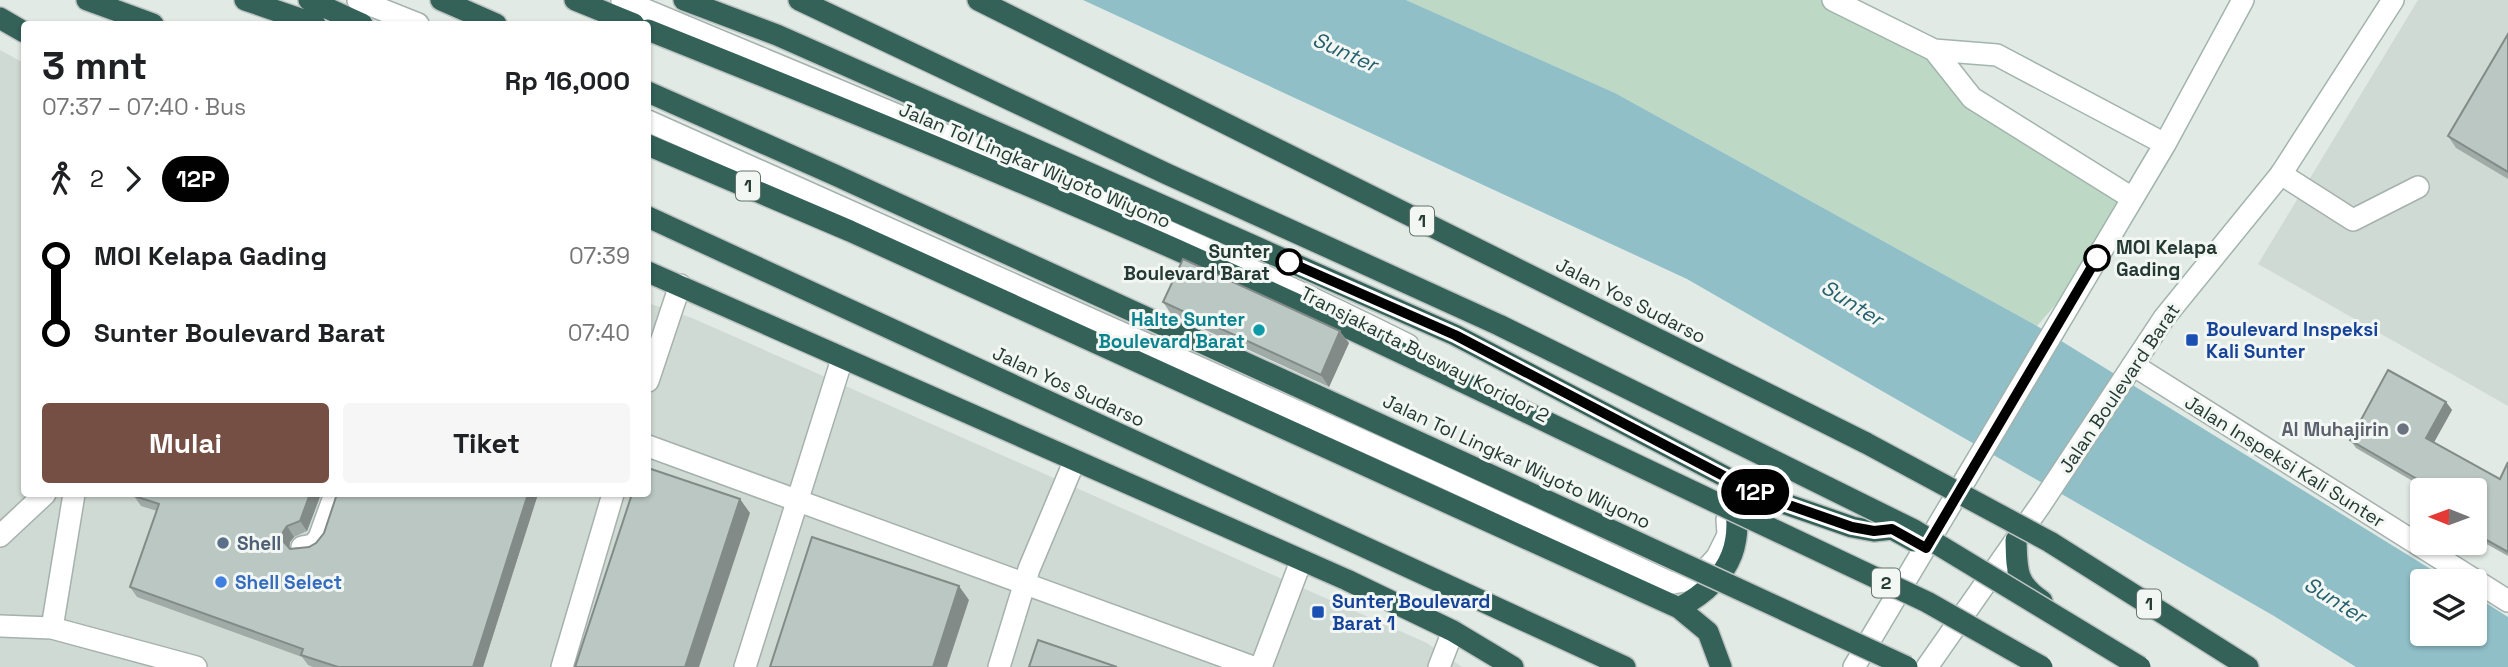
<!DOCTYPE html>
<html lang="id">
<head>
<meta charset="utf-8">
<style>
	body { margin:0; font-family:"Space Grotesk",sans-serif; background:#f6f6f6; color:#202124; height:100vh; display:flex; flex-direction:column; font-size:26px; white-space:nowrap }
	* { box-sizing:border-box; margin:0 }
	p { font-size:23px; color:#757577 }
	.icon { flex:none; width:38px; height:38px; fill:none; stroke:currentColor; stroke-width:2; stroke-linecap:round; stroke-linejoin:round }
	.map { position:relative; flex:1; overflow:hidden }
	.sheet { position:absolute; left:21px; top:21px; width:630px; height:476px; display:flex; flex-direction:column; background:#fff; border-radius:7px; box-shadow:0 2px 5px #0004 }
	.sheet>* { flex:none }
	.badge { padding:0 14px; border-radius:23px; font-size:24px; line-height:46px }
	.needle { width:46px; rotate:271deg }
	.tools { position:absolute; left:2410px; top:478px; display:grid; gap:14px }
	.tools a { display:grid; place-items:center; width:77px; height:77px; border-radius:7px; background:#fff; box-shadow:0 2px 5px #0004; font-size:35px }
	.map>.badge { position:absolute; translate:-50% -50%; box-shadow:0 0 0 4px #fff }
	.legs { display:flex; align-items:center; gap:10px; height:77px; padding:0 21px; font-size:23px }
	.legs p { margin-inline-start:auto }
	.head { display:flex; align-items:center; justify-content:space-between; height:119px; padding:0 21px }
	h1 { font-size:38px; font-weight:700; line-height:52px }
	.button { display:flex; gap:14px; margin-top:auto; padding:14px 21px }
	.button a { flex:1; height:80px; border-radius:7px; background:#764f44; color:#fff; font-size:28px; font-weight:700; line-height:80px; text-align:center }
	.button a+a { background:#f6f6f6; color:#202124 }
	ul { padding:0 21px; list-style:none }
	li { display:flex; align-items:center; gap:24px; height:77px; font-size:26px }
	li i { display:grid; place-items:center; width:10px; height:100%; margin:0 9px; background:currentColor }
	li i::after { content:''; width:18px; height:18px; margin:-9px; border:5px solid; border-radius:50%; background:#fff }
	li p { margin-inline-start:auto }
	li:first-child i { background:linear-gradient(#0000 50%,currentColor 0) }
	li:last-child i { background:linear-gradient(currentColor 50%,#0000 0) }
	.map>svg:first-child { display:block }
	.built { fill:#d0dad5 }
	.green { fill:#bdd8c5 }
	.water { fill:#90bfc8 }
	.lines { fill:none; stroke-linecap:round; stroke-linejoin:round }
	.lane-casing { stroke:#a5b1ad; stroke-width:24 }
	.street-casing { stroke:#a5b1ad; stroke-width:24 }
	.secondary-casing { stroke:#a2b4ae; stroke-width:24 }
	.highway-casing { stroke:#bdc4c2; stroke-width:24 }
	.lane { stroke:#fff; stroke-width:21 }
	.street { stroke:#fff; stroke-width:21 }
	.secondary { stroke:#fff; stroke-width:21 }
	.highway { stroke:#346158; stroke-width:21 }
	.highway-bridge-casing { stroke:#bdc4c2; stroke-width:24; stroke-linecap:butt }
	.highway-bridge { stroke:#346158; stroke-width:21 }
	.wall { fill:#a0aba7 }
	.shaded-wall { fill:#828b88 }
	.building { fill:#bac7c2; stroke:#828b88; stroke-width:2 }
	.line-1-casing { stroke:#fff; stroke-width:16 }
	.line-1 { stroke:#010101; stroke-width:10 }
	.stop-1-dot { fill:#fff; stroke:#010101; stroke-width:3.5 }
	.culture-dot { fill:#0f9aa8; stroke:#f2f7f4; stroke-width:2.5 }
	.transit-dot { fill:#1a4fb4; stroke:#f2f7f4; stroke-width:2.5 }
	.worship-dot { fill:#6b7280; stroke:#f2f7f4; stroke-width:2.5 }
	.service-dot { fill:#5c6f8a; stroke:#f2f7f4; stroke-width:2.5 }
	.shop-dot { fill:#3f7fe0; stroke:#f2f7f4; stroke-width:2.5 }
	.labels { text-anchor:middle; stroke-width:6; stroke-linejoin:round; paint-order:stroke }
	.shield { fill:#f2f7f4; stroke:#62726d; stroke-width:2 }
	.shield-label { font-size:18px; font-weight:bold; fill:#243933 }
	.street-label { font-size:19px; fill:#243933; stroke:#f2f7f4 }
	.stop-label { font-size:19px; font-weight:bold; fill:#243933; stroke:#f2f7f4; text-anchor:start }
	.culture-label { font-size:19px; font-weight:bold; fill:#0d838f; stroke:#f2f7f4; text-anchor:end }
	.transit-label { font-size:19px; font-weight:bold; fill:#164399; stroke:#f2f7f4; text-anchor:start }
	.worship-label { font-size:19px; font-weight:bold; fill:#5b616d; stroke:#f2f7f4; text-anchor:end }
	.service-label { font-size:19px; font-weight:bold; fill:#4e5e75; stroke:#f2f7f4; text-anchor:start }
	.shop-label { font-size:19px; font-weight:bold; fill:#366cbe; stroke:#f2f7f4; text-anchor:start }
	.water-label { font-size:21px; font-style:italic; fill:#26606d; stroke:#f2f7f4 }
</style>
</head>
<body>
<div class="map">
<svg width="2508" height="667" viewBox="0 0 2508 667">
	<rect width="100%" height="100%" fill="#e2eae6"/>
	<path class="built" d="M 2418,0 L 2508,0 L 2508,406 L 2258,264 Z
		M 0,50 L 24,63 L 24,494 L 648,494 L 648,303 L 692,318 L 1427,643 L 1462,667 L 0,667 Z"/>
	<path class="green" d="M 1406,0 L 1829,0 L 1934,50 L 1972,98 L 2132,198 L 2097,257 L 2037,326 L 1615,93 Z"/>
	<path class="water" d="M 1083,0 L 1406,0 L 1615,93 L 2037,326 L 2450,581 L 2422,581 L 2422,634 L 2474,634 L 2475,596 L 2508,617 L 2508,667 L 2356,667 L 2274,616 L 1687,279 Z"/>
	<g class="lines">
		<defs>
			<path id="lane" d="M 358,0 L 418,24
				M 622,0 C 886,111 1152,217 1408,345
				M 648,121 L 1439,475 L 1671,583 L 1697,579 L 1717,557 L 1728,535 L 1727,519
				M 2281,174 L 2353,220 L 2418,187
				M 648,381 L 680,285
				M 648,446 L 1253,667
				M 74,494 L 52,628 L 196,667
				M 0,536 L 45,494
				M 302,547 L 313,545 L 319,538 L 335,494
				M 0,626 L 52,628
				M 562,667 L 613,494
				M 745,667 L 842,359
				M 999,667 L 1029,569 L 1074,462
				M 1261,667 L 1301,561
				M 1439,667 L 1453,631"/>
			<path id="street" d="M 2133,365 L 2508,601"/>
			<path id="secondary" d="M 1833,0 L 1934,50 L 1997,55 L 2165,144
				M 1934,50 L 1972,98 L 2132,198
				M 1854,667 L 2165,144 L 2243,0
				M 1927,667 L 2041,504 L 2164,318 L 2281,174 L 2393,0"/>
			<path id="highway" d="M 87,0 L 153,24
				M 245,0 L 315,24
				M 309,0 L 362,24
				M 441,0 L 496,24
				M 575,0 L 634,24
				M 684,0 L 777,35 L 1455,335 L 1760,495 L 1852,527 L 1874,531 L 1892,529 L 1914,541
				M 799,0 L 1167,174 L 1499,325 L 1647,398
				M 978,0 L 1866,443
				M 0,18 L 24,32
				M 648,30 C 791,87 934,145 1076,206 C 1292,298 1503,402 1715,502
				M 648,92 L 835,175 L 1602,526
				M 648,145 L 850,231 L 1679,608 L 1708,632 L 1721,667
				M 648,217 L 1625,667
				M 648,272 L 1347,580 L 1453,631 L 1513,667
				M 2016,540 C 2017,569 2015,583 2042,601
				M 2050,542 L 2248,667
				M 1679,608 C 1734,578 1748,539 1729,479"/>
		</defs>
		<use href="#lane" class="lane-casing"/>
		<use href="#street" class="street-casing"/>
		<use href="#secondary" class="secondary-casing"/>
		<use href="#highway" class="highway-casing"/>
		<use href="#lane" class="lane"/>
		<use href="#street" class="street"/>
		<use href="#secondary" class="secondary"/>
		<use href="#highway" class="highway"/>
		<defs>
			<path id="highway-bridge" d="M 1647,398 L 1914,530 L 2140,667
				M 1866,443 L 2050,542
				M 1715,502 L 1927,602 L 2042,667
				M 1602,526 L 1907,667"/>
		</defs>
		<use href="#highway-bridge" class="highway-bridge-casing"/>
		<use href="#highway-bridge" class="highway-bridge"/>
	</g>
	<path class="wall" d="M 2508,34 L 2508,179 L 2456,148 L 2448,136 Z
		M 1163,302 L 1349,343 L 1329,387 L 1171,314 Z
		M 2446,402 L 2452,410 L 2434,442 L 2500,479 L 2508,462 L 2508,556 L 2483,542 L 2478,535 L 2484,522 L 2474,517 L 2474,490 L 2428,490 L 2356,448 L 2350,440 Z
		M 321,494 L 307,531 L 294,537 L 290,542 L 289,548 L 309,547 L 316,543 L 324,533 L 337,494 L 538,494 L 483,667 L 313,667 L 308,665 L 302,657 L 137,597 L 130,587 L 157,511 L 141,506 L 134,496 Z"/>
	<path class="shaded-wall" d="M 1340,331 L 1349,343 L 1329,387 L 1321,375 Z
		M 2446,402 L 2452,410 L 2432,446 L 2426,438 Z
		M 310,494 L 321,494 L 307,531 L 300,521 Z
		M 528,494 L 538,494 L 483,667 L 473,667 Z
		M 740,499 L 750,513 L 699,667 L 685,667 Z
		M 287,526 L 294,537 L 290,542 L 289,550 L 282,540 L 283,532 Z
		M 959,586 L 969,600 L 947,667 L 933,667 Z"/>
	<path class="building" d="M 2508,34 L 2508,172 L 2448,136 Z
		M 1183,259 L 1340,331 L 1321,375 L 1163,302 Z
		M 2388,370 L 2446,402 L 2426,438 L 2500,479 L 2508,462 L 2508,552 L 2478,535 L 2486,519 L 2474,512 L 2474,490 L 2436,490 L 2350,440 Z
		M 648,468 L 740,499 L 685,667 L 575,667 L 632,494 L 648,494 Z
		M 135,494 L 310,494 L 300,521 L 287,526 L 283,532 L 282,540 L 290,549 L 309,547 L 316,543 L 324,533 L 337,494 L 528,494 L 473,667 L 338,667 L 301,655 L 303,649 L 130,587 L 159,504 L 134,496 Z
		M 812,537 L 959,586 L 933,667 L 770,667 Z
		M 1038,640 L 1117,667 L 1029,667 Z"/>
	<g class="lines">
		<defs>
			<path id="line-1" d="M 1289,262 L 1455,335 L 1760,495 L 1852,527 L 1874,531 L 1892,529 L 1926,548 L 2097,258"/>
		</defs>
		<use href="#line-1" class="line-1-casing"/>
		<use href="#line-1" class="line-1"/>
	</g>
	<g class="stop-1-dot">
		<circle cx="2097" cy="258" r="12"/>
		<circle cx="1289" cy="262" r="12"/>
	</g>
	<circle class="culture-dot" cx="1259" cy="330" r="7"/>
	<g class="transit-dot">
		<rect x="2185" y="333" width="14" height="14" rx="3.5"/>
		<rect x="1311" y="605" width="14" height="14" rx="3.5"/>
	</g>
	<circle class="worship-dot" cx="2403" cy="429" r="7"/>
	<circle class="service-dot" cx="223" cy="543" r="7"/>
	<circle class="shop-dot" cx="221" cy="582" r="7"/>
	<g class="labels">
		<g class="shield">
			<rect x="736" y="171.5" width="24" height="29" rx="5"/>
			<rect x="1410" y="206.5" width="24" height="29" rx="5"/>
			<rect x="1872" y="568.5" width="28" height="29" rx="5"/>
			<rect x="2137" y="589.5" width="24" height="29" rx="5"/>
		</g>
		<g class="shield-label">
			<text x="748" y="192">1</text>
			<text x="1422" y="227">1</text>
			<text x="1886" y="589">2</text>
			<text x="2149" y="610">1</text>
		</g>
		<g class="street-label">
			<text transform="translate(1035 165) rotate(23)" y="7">Jalan Tol Lingkar Wiyoto Wiyono</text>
			<text transform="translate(1631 300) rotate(27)" y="7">Jalan Yos Sudarso</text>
			<text transform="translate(1425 354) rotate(27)" y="7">Transjakarta Busway Koridor 2</text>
			<text transform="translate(1069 386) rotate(25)" y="7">Jalan Yos Sudarso</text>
			<text transform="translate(2119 388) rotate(-56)" y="7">Jalan Boulevard Barat</text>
			<text transform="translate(1517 461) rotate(25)" y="7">Jalan Tol Lingkar Wiyoto Wiyono</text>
			<text transform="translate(2285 461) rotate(32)" y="7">Jalan Inspeksi Kali Sunter</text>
		</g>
		<g class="stop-label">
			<text x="2116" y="254">MOI Kelapa<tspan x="2116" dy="22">Gading</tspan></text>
			<text x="1270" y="258" text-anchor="end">Sunter<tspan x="1270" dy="22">Boulevard Barat</tspan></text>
		</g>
		<g class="culture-label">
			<text x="1245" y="326">Halte Sunter<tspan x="1245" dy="22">Boulevard Barat</tspan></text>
		</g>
		<g class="transit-label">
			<text x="2206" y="336">Boulevard Inspeksi<tspan x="2206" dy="22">Kali Sunter</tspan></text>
			<text x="1332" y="608">Sunter Boulevard<tspan x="1332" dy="22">Barat 1</tspan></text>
		</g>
		<g class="worship-label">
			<text x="2389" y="436">Al Muhajirin</text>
		</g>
		<g class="service-label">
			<text x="237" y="550">Shell</text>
		</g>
		<g class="shop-label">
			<text x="235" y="589">Shell Select</text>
		</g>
		<g class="water-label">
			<text transform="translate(1345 52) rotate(24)" y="7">Sunter</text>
			<text transform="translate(1852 303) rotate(32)" y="7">Sunter</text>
			<text transform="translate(2335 600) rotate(32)" y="7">Sunter</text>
		</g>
	</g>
</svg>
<div class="tools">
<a><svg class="needle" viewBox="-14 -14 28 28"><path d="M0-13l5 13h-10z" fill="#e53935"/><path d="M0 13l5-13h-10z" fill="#757577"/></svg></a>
<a><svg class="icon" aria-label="layers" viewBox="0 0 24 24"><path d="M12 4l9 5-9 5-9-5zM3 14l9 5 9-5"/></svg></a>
</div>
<b class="badge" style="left:1755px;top:492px;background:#010101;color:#fff">12P</b>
<section class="sheet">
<div class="head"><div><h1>3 mnt</h1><p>07:37 – 07:40 · Bus</p></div><b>Rp 16,000</b></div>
<div class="legs"><svg class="icon" aria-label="walk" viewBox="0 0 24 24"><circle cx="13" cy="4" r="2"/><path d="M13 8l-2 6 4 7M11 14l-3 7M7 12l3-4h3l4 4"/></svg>2<svg class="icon" aria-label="forward" viewBox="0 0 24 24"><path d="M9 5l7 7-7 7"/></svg><b class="badge" style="background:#010101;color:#fff">12P</b></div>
<ul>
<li><i style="color:#010101"></i><b>MOI Kelapa Gading</b><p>07:39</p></li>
<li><i style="color:#010101"></i><b>Sunter Boulevard Barat</b><p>07:40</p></li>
</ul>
<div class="button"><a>Mulai</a><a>Tiket</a></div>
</section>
</div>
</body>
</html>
